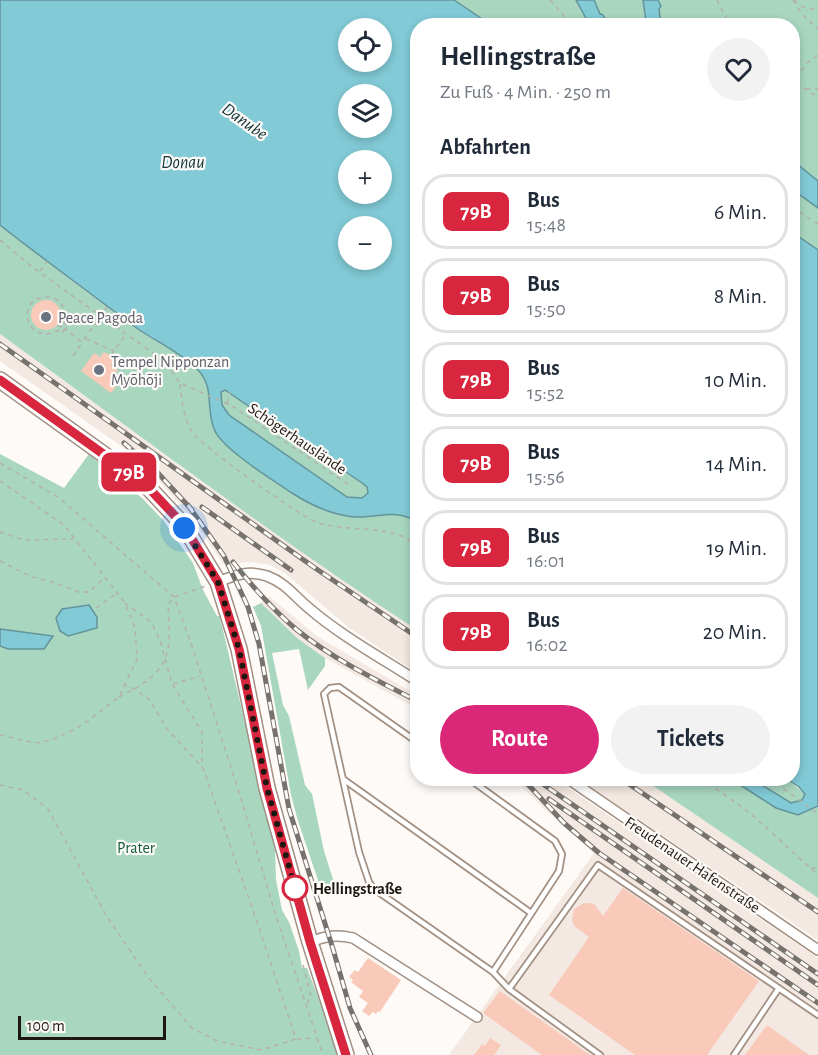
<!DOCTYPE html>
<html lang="de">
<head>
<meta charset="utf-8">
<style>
	body { margin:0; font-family:"Alegreya Sans",sans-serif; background:#f2f2f3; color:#1f2937; height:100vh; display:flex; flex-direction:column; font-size:22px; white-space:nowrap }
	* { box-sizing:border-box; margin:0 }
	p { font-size:20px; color:#747a83 }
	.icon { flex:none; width:33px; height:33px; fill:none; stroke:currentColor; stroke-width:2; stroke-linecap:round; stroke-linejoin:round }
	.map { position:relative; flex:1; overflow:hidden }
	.details { position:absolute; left:410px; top:18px; width:390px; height:768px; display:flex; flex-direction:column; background:#fff; border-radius:24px; box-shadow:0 3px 9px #0003 }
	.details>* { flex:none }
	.badge { padding:0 12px; border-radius:9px; font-size:21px; line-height:39px }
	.buttons { position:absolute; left:338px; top:18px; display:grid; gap:12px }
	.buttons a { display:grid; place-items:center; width:54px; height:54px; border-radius:50%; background:#fff; box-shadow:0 3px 9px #0003; font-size:30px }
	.scale { position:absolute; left:18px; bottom:15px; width:148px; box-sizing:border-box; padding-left:6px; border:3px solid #1d1712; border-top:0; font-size:16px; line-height:21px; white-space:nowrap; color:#1d1712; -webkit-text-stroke:4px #fefaf7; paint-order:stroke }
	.you { position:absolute; width:30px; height:30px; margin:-15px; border:4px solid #fff; border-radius:50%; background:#1a73e8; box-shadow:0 0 0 9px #1a73e833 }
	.map>.badge { position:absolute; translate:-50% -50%; box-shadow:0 0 0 3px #fff }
	h2 { padding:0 30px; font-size:22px; line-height:54px }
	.round { display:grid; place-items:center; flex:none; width:63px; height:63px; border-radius:32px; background:#f2f2f3 }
	.overview { display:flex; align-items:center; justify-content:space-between; height:102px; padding:0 30px }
	h1 { font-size:28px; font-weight:600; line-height:45px }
	.button { display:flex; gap:12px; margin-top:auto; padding:12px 30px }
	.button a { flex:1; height:69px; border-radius:36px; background:#db2777; color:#fff; font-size:24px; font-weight:600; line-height:69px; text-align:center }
	.button a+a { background:#f2f2f3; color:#1f2937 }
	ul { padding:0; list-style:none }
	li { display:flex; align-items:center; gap:18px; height:75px; margin:0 12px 9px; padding:0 18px; border:3px solid #e0e1e3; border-radius:24px }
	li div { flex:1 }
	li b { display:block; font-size:22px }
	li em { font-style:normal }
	li .badge { min-width:66px; font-weight:700; text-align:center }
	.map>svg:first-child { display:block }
	.built { fill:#f3e9e2 }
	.green { fill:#a8d6bf }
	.water { fill:#81cad6; stroke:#63949b; stroke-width:1.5; fill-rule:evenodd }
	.building { fill:#f9c9b9 }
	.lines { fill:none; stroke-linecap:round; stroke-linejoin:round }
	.service-casing { stroke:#a19083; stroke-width:8 }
	.minor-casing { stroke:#a19083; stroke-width:12 }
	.primary-casing { stroke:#a19083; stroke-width:18 }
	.path { stroke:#b4b0ac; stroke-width:1.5; stroke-dasharray:4.5 4.5; stroke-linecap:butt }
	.service { stroke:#fff; stroke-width:4.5 }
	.minor { stroke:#fff; stroke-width:9 }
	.primary { stroke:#fff; stroke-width:15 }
	.rail-casing { stroke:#77726d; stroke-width:5 }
	.rail { stroke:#fefaf7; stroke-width:3; stroke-dasharray:9; stroke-linecap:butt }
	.line-casing { stroke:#fff; stroke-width:14 }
	.line { stroke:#d7263d; stroke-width:9 }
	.walk { stroke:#1d1712; stroke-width:6; stroke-dasharray:0 10.8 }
	.worship-dot { fill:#6b7280; stroke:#fefaf7; stroke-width:2 }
	.stop-dot { fill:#fff; stroke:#d7263d; stroke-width:3 }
	.labels { text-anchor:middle; stroke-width:4.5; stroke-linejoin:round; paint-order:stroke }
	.worship-label { font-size:16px; fill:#5b616d; stroke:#fefaf7; text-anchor:start }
	.street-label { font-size:16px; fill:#1d1712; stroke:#fefaf7 }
	.park-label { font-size:16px; fill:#145d42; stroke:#fefaf7 }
	.stop-label { font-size:16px; font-weight:bold; fill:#1d1712; stroke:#fefaf7; text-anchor:start }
	.water-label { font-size:18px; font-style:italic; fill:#103439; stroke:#fefaf7 }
</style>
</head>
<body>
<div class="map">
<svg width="818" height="1055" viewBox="0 0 818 1055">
	<rect width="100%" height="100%" fill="#fefaf7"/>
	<path class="built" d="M 0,334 L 194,476 L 367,597 L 417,630 L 417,673 L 348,627 L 286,574 L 270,565 L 252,562 L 223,564 L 192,518 L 157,479 L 124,448 L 0,361 Z
		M 269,596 L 318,637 L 417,695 L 417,709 L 325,658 L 297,638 L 261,603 Z
		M 515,779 L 555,779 L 818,958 L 818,1055 L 449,1055 L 594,853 L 540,805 Z
		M 579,779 L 643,779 L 818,898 L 818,940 Z"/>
	<path class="green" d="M 454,0 L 818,0 L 818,250 L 792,232 L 792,26 L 491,25 Z
		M 0,225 C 47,262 93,298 142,332 C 159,344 180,353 195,367 C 218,388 203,405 214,426 C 227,451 269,477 293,493 C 312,506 332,515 356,517 C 378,518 396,508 417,522 L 417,630 C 274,537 138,434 0,334 Z
		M 225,390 L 367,487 L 368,493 L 361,498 L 347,497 L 229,415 L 222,405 L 221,392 Z
		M 0,454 L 64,488 L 89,454 L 143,499 L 163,520 L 193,563 L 203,590 L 217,616 L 219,616 L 223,630 L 275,850 L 276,880 L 282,910 L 289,922 L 299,951 L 302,968 L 307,968 L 340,1055 L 0,1055 Z
		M 261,603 L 297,638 L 325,658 L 325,666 L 308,690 L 299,649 L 272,653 L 283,705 L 289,716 L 305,785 L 312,794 L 324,851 L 337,892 L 322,892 L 298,821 L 291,795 L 261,626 L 253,607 Z
		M 643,779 L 731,779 L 776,808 L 792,813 L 798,815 L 818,806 L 818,898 Z
		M 752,779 L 787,779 L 805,794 L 803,800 L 791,803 Z"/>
	<path class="water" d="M 0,0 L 454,0 L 491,25 L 417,26 L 417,522 C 396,508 378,518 355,517 C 332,515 312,506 292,493 C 274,481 223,449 215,431 C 204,408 217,387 195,367 C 179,352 157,342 138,329 C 92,295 46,261 0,225 ZM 381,28 L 381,62 L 348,62 L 348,28 ZM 381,94 L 381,128 L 348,128 L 348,94 ZM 348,160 L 381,160 L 381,194 L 348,194 ZM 381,226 L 381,260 L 348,260 L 348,226 ZM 225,390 L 362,483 L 367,487 L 368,493 L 362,498 L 347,497 L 229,415 L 222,405 L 221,392 Z
		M 576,0 L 594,0 L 600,14 L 602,14 L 610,25 L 587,25 L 588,22 Z
		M 643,0 L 658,0 L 661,6 L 659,9 L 661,25 L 642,25 L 646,21 Z
		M 792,160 L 818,181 L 818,208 L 792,189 Z
		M 792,232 L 818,250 L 818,806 L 798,815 L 776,808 L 731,779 L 752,779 L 791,803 L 802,800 L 805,794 L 799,787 L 787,779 L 792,778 Z
		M 89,605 L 97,617 L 97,628 L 68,636 L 60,631 L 56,618 L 62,609 Z
		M 0,629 L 53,636 L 44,649 L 8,649 L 0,646 Z"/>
	<path class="building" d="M31 315a15 15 0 1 1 30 0a15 15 0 1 1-30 0Z
		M 104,352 L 114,357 L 115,360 L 111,365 L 118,370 L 111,380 L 117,385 L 111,393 L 81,371 L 94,353 L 100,357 Z
		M 623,888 L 759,981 L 707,1055 L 635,1055 L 549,995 L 589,937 L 574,926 L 572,920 L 574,909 L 584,903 L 590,903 L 595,905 L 603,916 Z
		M 368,958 L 401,980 L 380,1012 L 378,1011 L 376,1014 L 373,1012 L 369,1016 L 362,1011 L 368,1003 L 359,997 L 363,991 L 351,982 L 353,980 L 349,977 L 355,970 L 358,972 Z
		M 500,991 L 580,1048 L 590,1055 L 542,1055 L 483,1013 Z
		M 767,1025 L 809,1055 L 745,1055 Z
		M 490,1038 L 501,1045 L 494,1055 L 474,1055 L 482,1044 L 485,1046 Z"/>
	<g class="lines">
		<defs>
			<path id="service" d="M 417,742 L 339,687 L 330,688 L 324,694 L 359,852 L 369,882 L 374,889 L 493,972 L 509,989 L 600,1055
				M 468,778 L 555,841 L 562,854 L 559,871 L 493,972
				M 343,779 L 531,913
				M 509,989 L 598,865 L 818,1015
				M 734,1055 L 779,988"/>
			<path id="minor" d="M 218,582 C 235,575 249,570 267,576 C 286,583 295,597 310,609 C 340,635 383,659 417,681
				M 567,778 L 818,950
				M 310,942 C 326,936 336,934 353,938 L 477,1017"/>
			<path id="primary" d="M 0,380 L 145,484 L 176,517 L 192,539 L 218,582 L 239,649 L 267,788 L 310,942 L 346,1055"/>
		</defs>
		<use href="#service" class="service-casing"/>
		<use href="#minor" class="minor-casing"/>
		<use href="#primary" class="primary-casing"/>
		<path class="path" d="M 550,0 L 573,26
			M 717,0 L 730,26
			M 793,0 L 802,14 L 818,29
			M 794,0 L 803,7 L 818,10
			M 792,74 L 802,87 L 818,97
			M 796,78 L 807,63 L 818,55
			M 806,89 L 818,89
			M 792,207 L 818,224
			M 0,240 L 32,267 L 153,353 L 165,363 L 180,383 L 232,406 L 352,487
			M 40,271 L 47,262
			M 58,325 L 65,329
			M 65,329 L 62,333 L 59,330 C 51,334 44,336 36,331 C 32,329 29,325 28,320 C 20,292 71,285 64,323 L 68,326 L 65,329 L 82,342 L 107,307
			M 86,339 L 114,351
			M 111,355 L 126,334
			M 73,356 L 82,343
			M 167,364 L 176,354
			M 180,384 C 182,400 183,419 193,433 C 203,447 303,519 319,523 C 354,533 384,523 417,544
			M 227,403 L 230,392
			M 0,463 L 58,497 L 174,597 L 191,643 L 242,802 L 275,913 L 323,1055
			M 0,481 L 64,525 L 125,603 L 135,628 L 137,659 L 119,697 L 88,721 L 75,729 L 52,740 L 35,743 L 0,735
			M 0,532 L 24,540 L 73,539
			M 0,561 L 32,577 L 56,583 L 78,592 L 89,592 L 104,578
			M 125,603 L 151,622 L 160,640 L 172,684 L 202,732 L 202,767
			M 96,608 L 116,594
			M 173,684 L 200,676
			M 119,697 C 169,672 172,658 168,605 L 174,597 L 206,586
			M 701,778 L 750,813 L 818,875
			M 769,778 L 818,814
			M 0,785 L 23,790 L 48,809 L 106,915 L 148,977 L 192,1028 L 217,1041 L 261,1050 L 296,1039 L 254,913 L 203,768 L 167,729 L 149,699 L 134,689 L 124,685
			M 811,868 L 818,868
			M 303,965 L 311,997 L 307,1003
			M 297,1039 L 316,1038"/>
		<use href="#service" class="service"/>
		<use href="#minor" class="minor"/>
		<use href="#primary" class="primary"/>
		<defs>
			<path id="rail" d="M 0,344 L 315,568 L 417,637
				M 124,443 L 157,472 L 192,510
				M 188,505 L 224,556 L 248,607 L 259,644 L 289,809 L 333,949 L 350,1008 L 371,1055
				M 202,507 L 291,570
				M 233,562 C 252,586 273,610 297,630 C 333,659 376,680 417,701
				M 522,778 L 564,823 L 599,853 L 818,1003
				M 534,778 L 818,974
				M 620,778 L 818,912
				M 549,799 L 818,985"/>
		</defs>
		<use href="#rail" class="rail-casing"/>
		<use href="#rail" class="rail"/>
	</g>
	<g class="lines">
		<defs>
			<path id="line" d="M 0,380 L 145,484 L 176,517 L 192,539 L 218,582 L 239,649 L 267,788 L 310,942 L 346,1055"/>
		</defs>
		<use href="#line" class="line-casing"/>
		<use href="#line" class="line"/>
		<path class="walk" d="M 184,528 L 218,582 L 239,649 L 267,788 L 295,888"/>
	</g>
	<g class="worship-dot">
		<circle cx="46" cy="317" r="6"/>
		<circle cx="99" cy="370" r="6"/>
	</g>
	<circle class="stop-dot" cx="295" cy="888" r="12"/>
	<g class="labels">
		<g class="worship-label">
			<text x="58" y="323">Peace Pagoda</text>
			<text x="111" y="367">Tempel Nipponzan<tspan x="111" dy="18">Myōhōji</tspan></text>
		</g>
		<g class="street-label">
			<text transform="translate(298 438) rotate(34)" y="6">Schögerhauslände</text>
			<text transform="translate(693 864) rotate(34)" y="6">Freudenauer Hafenstraße</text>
		</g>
		<g class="park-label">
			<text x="136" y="853">Prater</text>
		</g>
		<g class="stop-label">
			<text x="313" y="894">Hellingstraße</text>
		</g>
		<g class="water-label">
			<text transform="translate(245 121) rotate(35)" y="6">Danube</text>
			<text x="183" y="168">Donau</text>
		</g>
	</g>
</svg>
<div class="buttons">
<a><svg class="icon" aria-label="locate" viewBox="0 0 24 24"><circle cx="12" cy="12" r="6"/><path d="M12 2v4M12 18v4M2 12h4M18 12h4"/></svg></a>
<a><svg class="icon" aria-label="layers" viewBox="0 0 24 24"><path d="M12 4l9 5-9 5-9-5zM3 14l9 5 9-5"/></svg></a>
<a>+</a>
<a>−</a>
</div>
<div class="scale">100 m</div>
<div class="you" style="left:184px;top:528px"></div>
<b class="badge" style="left:129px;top:472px;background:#d7263d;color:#fff">79B</b>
<section class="details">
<div class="overview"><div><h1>Hellingstraße</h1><p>Zu Fuß · 4 Min. · 250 m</p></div><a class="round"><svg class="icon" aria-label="heart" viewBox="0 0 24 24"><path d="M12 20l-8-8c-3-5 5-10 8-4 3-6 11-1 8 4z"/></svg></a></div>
<h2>Abfahrten</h2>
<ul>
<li><span class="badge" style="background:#d7263d;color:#fff">79B</span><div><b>Bus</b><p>15:48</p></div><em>6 Min.</em></li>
<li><span class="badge" style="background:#d7263d;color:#fff">79B</span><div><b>Bus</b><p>15:50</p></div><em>8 Min.</em></li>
<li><span class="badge" style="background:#d7263d;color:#fff">79B</span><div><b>Bus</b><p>15:52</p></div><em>10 Min.</em></li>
<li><span class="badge" style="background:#d7263d;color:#fff">79B</span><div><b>Bus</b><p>15:56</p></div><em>14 Min.</em></li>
<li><span class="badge" style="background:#d7263d;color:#fff">79B</span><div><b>Bus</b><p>16:01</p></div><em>19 Min.</em></li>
<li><span class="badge" style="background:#d7263d;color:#fff">79B</span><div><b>Bus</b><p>16:02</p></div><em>20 Min.</em></li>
</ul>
<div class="button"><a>Route</a><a>Tickets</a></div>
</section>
</div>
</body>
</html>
